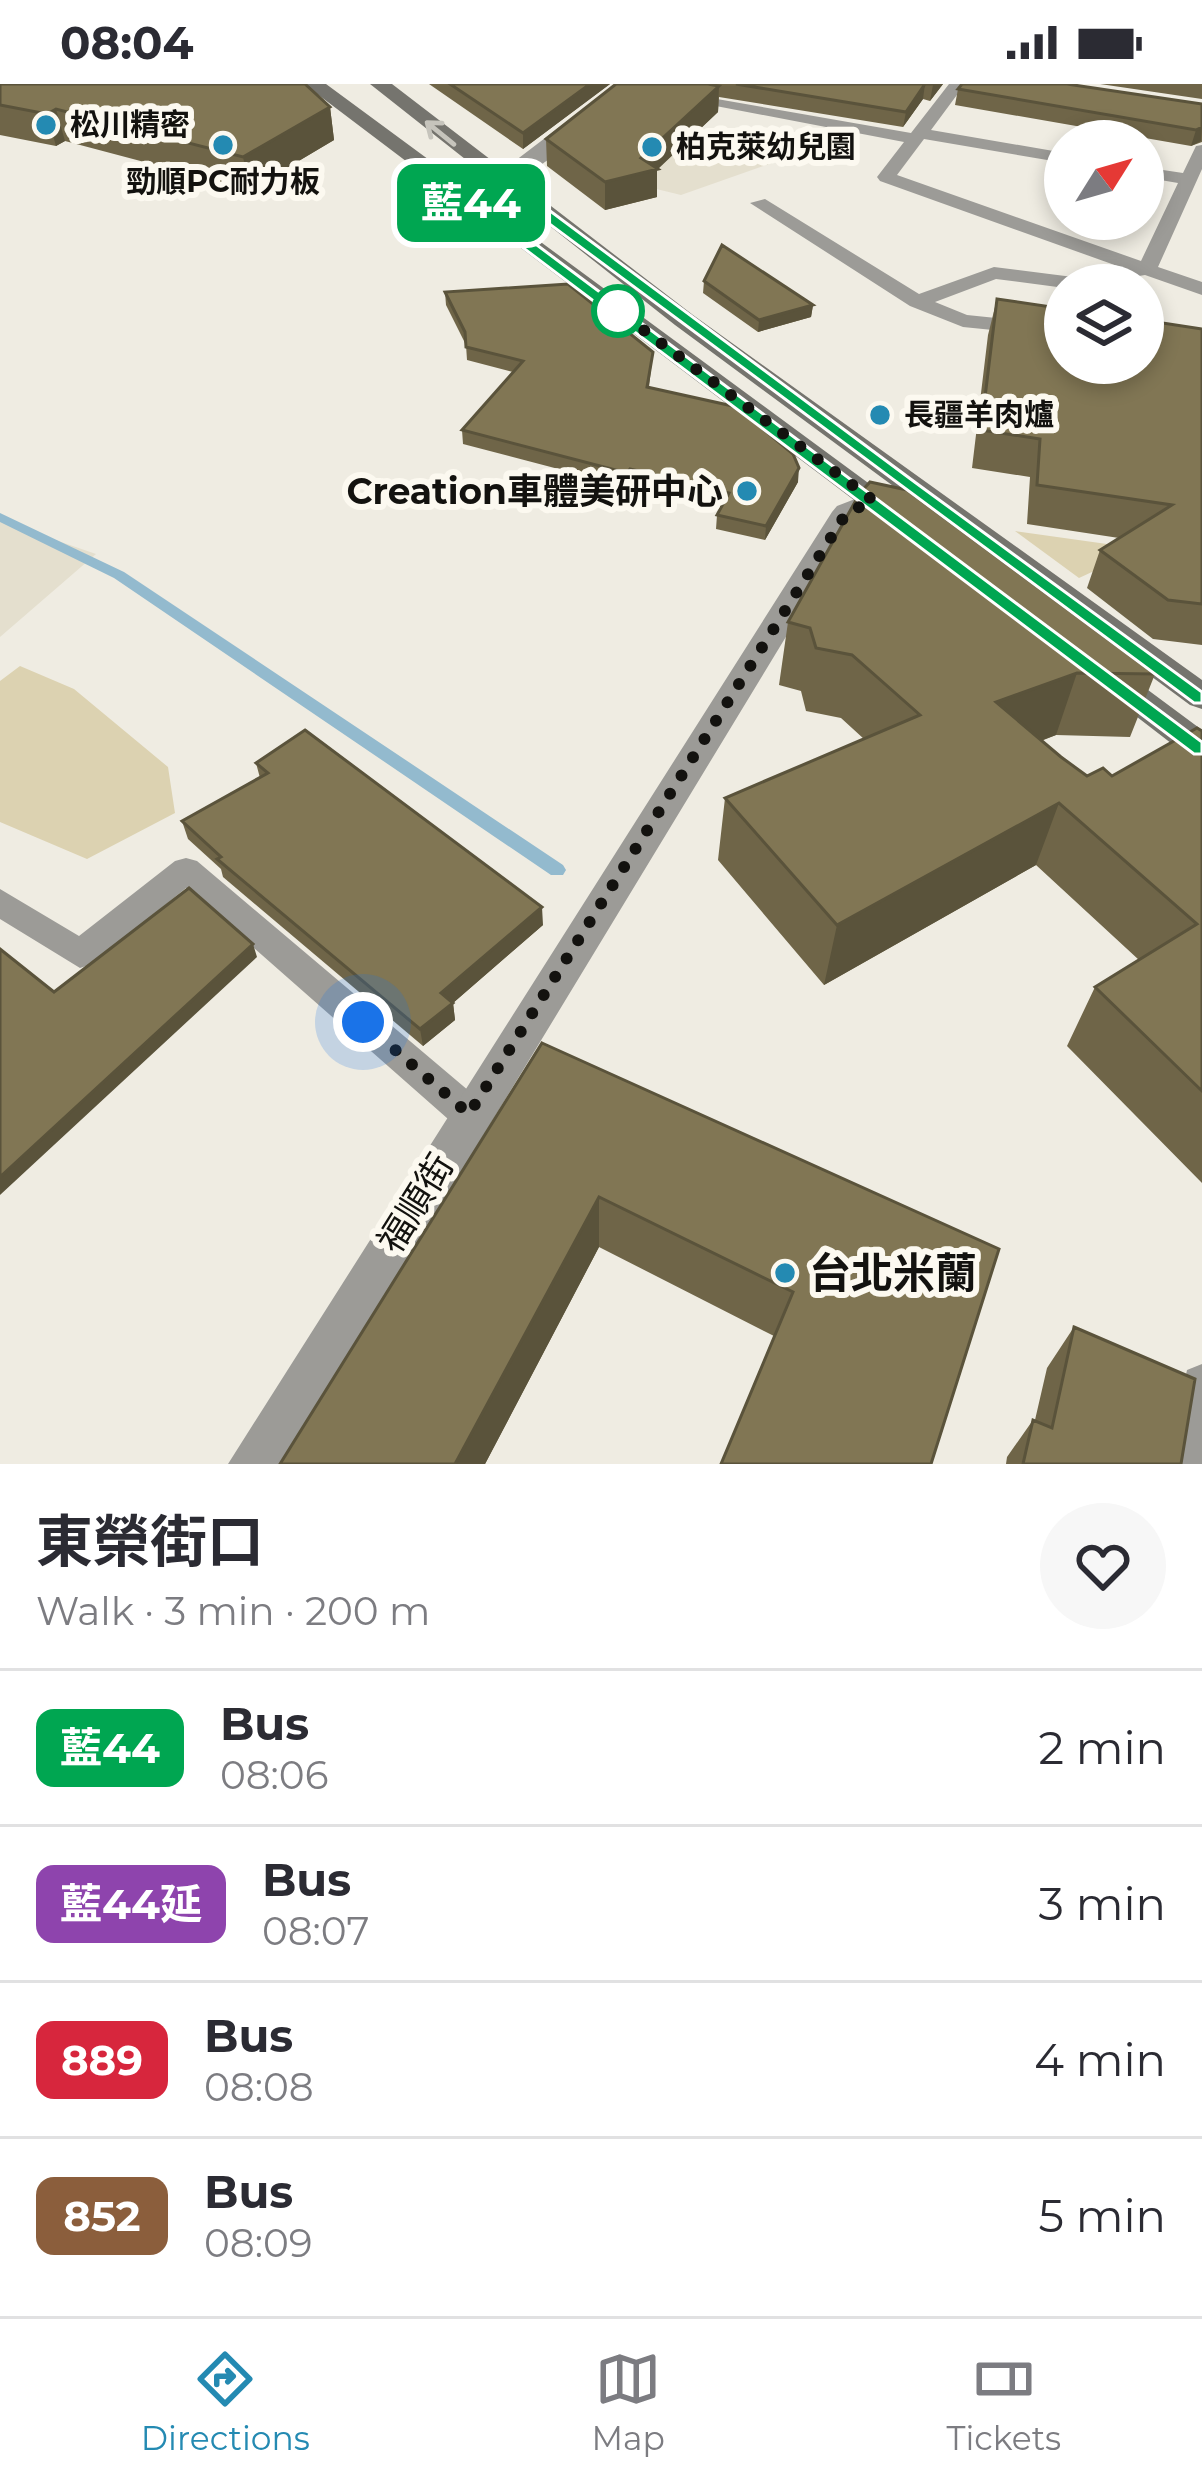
<!DOCTYPE html>
<html lang="en">
<head>
<meta charset="utf-8">
<style>
	body { margin:0; font-family:Montserrat,"Noto Sans TC",sans-serif; background:#f7f7f7; color:#2b2b33; height:100vh; display:flex; flex-direction:column; font-size:45px; white-space:nowrap }
	* { box-sizing:border-box; margin:0 }
	p { font-size:39px; color:#7c7c81 }
	.icon { flex:none; width:66px; height:66px; fill:none; stroke:currentColor; stroke-width:2; stroke-linecap:round; stroke-linejoin:round }
	.map { position:relative; height:1380px; overflow:hidden }
	.drawer { display:flex; flex-direction:column; background:#fff; flex:1 }
	.drawer>* { flex:none }
	.badge { padding:0 24px; border-radius:18px; font-size:42px; line-height:78px }
	.needle { width:78px; rotate:53deg }
	.controls { position:absolute; left:1044px; top:36px; display:grid; gap:24px }
	.controls a { display:grid; place-items:center; width:120px; height:120px; border-radius:50%; background:#fff; box-shadow:0 6px 18px #0003; font-size:60px }
	.you { position:absolute; width:60px; height:60px; margin:-30px; border:9px solid #fff; border-radius:50%; background:#1a73e8; box-shadow:0 0 0 18px #1a73e833 }
	.map>.badge { position:absolute; translate:-50% -50%; box-shadow:0 0 0 6px #fff }
	.round { display:grid; place-items:center; flex:none; width:126px; height:126px; border-radius:63px; background:#f7f7f7 }
	.overview { display:flex; align-items:center; justify-content:space-between; height:204px; padding:0 36px }
	h1 { font-size:57px; font-weight:700; line-height:90px }
	ul { padding:0; list-style:none }
	li { display:flex; align-items:center; gap:36px; height:156px; padding:0 36px; border-top:3px solid #e1e1e2 }
	li div { flex:1 }
	li b { display:block; font-size:45px }
	li em { font-style:normal }
	li .badge { min-width:132px; font-weight:700; text-align:center }
	.status { display:flex; justify-content:space-between; align-items:center; height:84px; padding:0 60px; background:#fff; direction:ltr }
	.status svg { height:33px; fill:currentColor }
	.menu { display:flex; justify-content:space-around; align-items:center; height:168px; border-top:3px solid #e1e1e2; background:#fff; font-size:33px; color:#7c7c81 }
	.menu a { display:grid; justify-items:center; gap:6px }
	.menu .selected { color:#248ab2 }
	.map>svg:first-child { display:block }
	.built { fill:#e4dfce }
	.green { fill:#dcd2b1 }
	.lines { fill:none; stroke-linecap:round; stroke-linejoin:round }
	.stream { fill:#93bace; fill-rule:evenodd }
	.lane { fill:#9c9b97; fill-rule:evenodd }
	.street { fill:#9c9b97; fill-rule:evenodd }
	.secondary { fill:#75746e; fill-rule:evenodd }
	.wall { fill:#6f6548 }
	.shaded-wall { fill:#5a533b }
	.building { fill:#817654; stroke:#5a533b; stroke-width:3 }
	.oneway { stroke:#c6c4bc }
	.line { fill:#00a651; stroke:#fff; stroke-width:3 }
	.walk { stroke:#13120f; stroke-width:12; stroke-dasharray:0 21.6 }
	.poi-dot { fill:#248ab2; stroke:#fcf9f0; stroke-width:4.5 }
	.stop-dot { fill:#fff; stroke:#00a651; stroke-width:6 }
	.labels { text-anchor:middle; stroke-width:12; stroke-linejoin:round; paint-order:stroke }
	.far-poi-label { font-size:30px; font-weight:bold; fill:#13120f; stroke:#fcf9f0; text-anchor:start }
	.poi-label { font-size:36px; font-weight:bold; fill:#13120f; stroke:#fcf9f0; text-anchor:end }
	.street-label { font-size:36px; fill:#13120f; stroke:#fcf9f0 }
	.near-poi-label { font-size:42px; font-weight:bold; fill:#13120f; stroke:#fcf9f0; text-anchor:start }
</style>
</head>
<body>
<div class="status"><b>08:04</b><svg viewBox="0 0 49 12"><path d="M0 12V9h3v3zM5 12V6h3v6zM10 12V3h3v9zM15 12V0h3v12zM26 1h20v11H26zM47 4h2v5h-2z"/></svg></div>
<div class="map">
<svg width="1202" height="1380" viewBox="0 0 1202 1380">
	<rect width="100%" height="100%" fill="#efece2"/>
	<path class="built" d="M 673,49 L 775,78 L 681,111 L 640,101 Z
		M 0,437 L 96,470 L 0,553 Z"/>
	<path class="green" d="M 1015,447 L 1114,461 L 1133,469 L 1079,494 Z
		M 20,582 L 74,605 L 168,683 L 175,729 L 87,775 L 0,738 L 0,597 Z"/>
	<g class="lines">
		<path class="stream" d="M 0,429 L 124,488 L 563,781 L 566,786 L 563,791 L 551,791 L 114,494 L 0,438 Z"/>
		<path class="lane" d="M 949,0 L 965,0 L 931,46 L 1065,69 L 1065,79 L 924,55 L 897,91 L 1141,177 L 1178,99 L 1143,93 L 1143,83 L 1183,89 L 1196,62 L 1202,61 L 1202,85 L 1158,183 L 1202,198 L 1202,211 L 1145,191 L 1065,204 L 996,195 L 935,218 L 967,231 L 1065,241 L 1065,253 L 963,243 L 910,222 L 750,119 L 765,115 L 919,210 L 994,183 L 1073,193 L 1123,184 L 880,97 L 877,93 L 904,58 L 669,13 L 677,8 L 911,49 Z
			M 186,774 L 197,777 L 482,1018 L 487,1030 L 482,1042 L 469,1047 L 456,1042 L 186,804 L 92,880 L 80,884 L 0,835 L 0,805 L 79,852 L 175,777 Z
			M 1202,1280 L 1202,1380 L 1167,1380 L 1187,1286 Z"/>
		<path class="street" d="M 616,0 L 638,0 C 613,27 493,127 460,122 L 460,112 L 494,93 Z
			M 894,400 L 909,409 L 904,415 L 858,434 L 284,1380 L 228,1380 L 832,428 L 837,422 Z"/>
		<path class="secondary" d="M 304,0 L 326,0 L 909,429 L 913,435 L 909,441 L 887,441 Z
			M 370,0 L 392,0 L 693,231 L 1202,596 L 1202,625 L 1190,621 L 675,241 Z
			M 1105,580 L 1117,583 L 1202,646 L 1202,677 L 1189,673 L 1093,599 L 1088,591 L 1093,583 Z"/>
	</g>
	<path class="wall" d="M 0,0 L 330,23 L 334,56 L 250,106 L 65,57 L 56,62 L 0,51 Z
		M 429,0 L 610,0 L 523,65 Z
		M 616,0 L 943,0 L 930,17 L 923,15 L 903,43 L 719,13 L 718,28 L 657,85 L 657,113 L 605,126 L 547,82 L 546,55 Z
		M 1100,0 L 1202,0 L 1202,15 Z
		M 958,5 L 1202,20 L 1202,58 L 1191,62 L 955,21 Z
		M 704,197 L 813,221 L 811,233 L 758,248 L 703,209 Z
		M 445,208 L 653,268 L 649,303 L 798,398 L 765,456 L 716,445 L 717,431 L 722,422 L 629,399 L 627,403 L 463,360 L 462,346 L 513,288 L 467,276 L 466,261 L 446,221 Z
		M 997,215 L 1202,245 L 1202,561 L 1153,555 L 1087,504 L 1100,466 L 1119,454 L 1027,440 L 1030,393 L 972,384 L 988,251 Z
		M 788,538 L 1155,590 L 1130,653 L 1056,651 L 1041,657 L 1087,692 L 1112,692 L 1202,647 L 1202,1099 L 1067,962 L 1095,903 L 1139,876 L 1036,781 L 824,901 L 718,776 L 725,714 L 864,655 L 841,634 L 806,627 L 801,607 L 779,601 Z
		M 256,679 L 543,841 L 453,919 L 455,936 L 423,962 L 223,793 L 221,785 L 188,755 L 182,737 L 260,694 Z
		M 542,959 L 999,1165 L 774,1252 L 599,1163 L 485,1380 L 280,1380 Z
		M 1074,1243 L 1181,1380 L 1006,1380 L 1007,1373 L 1033,1336 L 1035,1336 L 1047,1284 Z"/>
	<path class="shaded-wall" d="M 590,0 L 610,0 L 523,65 L 523,49 Z
		M 925,0 L 923,15 L 903,43 L 906,28 Z
		M 934,0 L 943,0 L 930,17 L 933,1 Z
		M 719,2 L 718,28 L 657,86 L 657,113 L 605,126 L 605,98 L 641,74 Z
		M 330,23 L 334,56 L 250,106 L 243,73 Z
		M 56,25 L 65,57 L 56,62 L 47,30 Z
		M 1202,43 L 1201,57 L 1191,62 L 1196,46 Z
		M 813,221 L 811,233 L 758,248 L 759,236 Z
		M 799,384 L 798,398 L 765,456 L 766,442 Z
		M 1077,589 L 1056,651 L 977,680 L 996,618 Z
		M 1059,719 L 1036,781 L 824,901 L 837,841 Z
		M 542,823 L 543,841 L 453,919 L 455,936 L 423,962 L 420,945 L 441,909 Z
		M 253,860 L 257,873 L 0,1111 L 0,1093 Z
		M 599,1113 L 599,1163 L 485,1380 L 455,1380 Z"/>
	<path class="building" d="M 0,0 L 305,0 L 330,23 L 243,73 L 56,25 L 47,30 L 0,21 Z
		M 450,0 L 590,0 L 523,49 Z
		M 616,0 L 708,0 L 719,2 L 641,74 L 658,85 L 605,98 L 546,55 Z
		M 736,0 L 934,0 L 925,0 L 906,28 Z
		M 962,0 L 1067,0 L 1202,20 L 1202,43 L 1196,46 L 958,5 Z
		M 722,161 L 813,221 L 759,236 L 704,197 Z
		M 568,200 L 653,268 L 647,303 L 737,323 L 793,370 L 799,384 L 766,442 L 717,431 L 729,409 L 630,385 L 627,389 L 462,346 L 523,277 L 466,263 L 465,248 L 445,208 Z
		M 997,215 L 1065,225 L 1065,279 L 1143,279 L 1143,236 L 1202,245 L 1202,520 L 1168,516 L 1100,466 L 1172,421 L 1037,401 L 1040,355 L 981,346 Z
		M 870,398 L 907,406 L 1155,590 L 1077,589 L 996,618 L 1061,673 L 1087,692 L 1103,684 L 1112,692 L 1197,644 L 1202,647 L 1202,1007 L 1095,903 L 1197,840 L 1059,719 L 837,841 L 725,714 L 920,631 L 852,571 L 816,564 L 810,544 L 788,538 L 860,409 Z
		M 305,646 L 542,823 L 441,909 L 453,919 L 420,945 L 217,775 L 221,773 L 182,737 L 268,689 L 256,679 Z
		M 189,804 L 253,860 L 0,1093 L 0,865 L 54,908 Z
		M 542,959 L 999,1165 L 931,1380 L 721,1380 L 793,1208 L 599,1113 L 455,1380 L 280,1380 Z
		M 1074,1243 L 1195,1295 L 1181,1380 L 1023,1380 L 1033,1336 L 1052,1344 Z"/>
	<defs><path id="oneway-shaft" d="M-6 0H5M1.5-3L5.5 0L1.5 3" fill="none" stroke-width="1.6" stroke-linecap="round" stroke-linejoin="round" transform="scale(3)"/></defs>
	<use class="oneway" href="#oneway-shaft" transform="translate(440 49) rotate(-141)"/>
	<path class="line" d="M 497,95 L 507,95 L 916,399 L 1202,608 L 1202,619 L 1194,619 L 501,104 L 478,117 L 1202,658 L 1202,670 L 1194,670 L 461,117 Z"/>
	<g class="lines">
		<path class="walk" d="M 363,938 L 469,1030 L 847,428 L 874,417 L 618,227"/>
	</g>
	<g class="poi-dot">
		<circle cx="46" cy="41" r="12"/>
		<circle cx="223" cy="61" r="12"/>
		<circle cx="652" cy="63" r="12"/>
		<circle cx="880" cy="331" r="12"/>
		<circle cx="747" cy="407" r="12"/>
		<circle cx="785" cy="1189" r="12"/>
	</g>
	<circle class="stop-dot" cx="618" cy="227" r="24"/>
	<g class="labels">
		<g class="far-poi-label">
			<text x="70" y="51">松川精密</text>
			<text x="676" y="73">柏克萊幼兒園</text>
			<text x="223" y="108" text-anchor="middle">勁順PC耐力板</text>
			<text x="904" y="341">長疆羊肉爐</text>
		</g>
		<g class="poi-label">
			<text x="723" y="420">Creation車體美研中心</text>
		</g>
		<g class="street-label">
			<text transform="translate(415 1119) rotate(-58)" y="13">福順街</text>
		</g>
		<g class="near-poi-label">
			<text x="809" y="1204">台北米蘭</text>
		</g>
	</g>
</svg>
<div class="controls">
<a><svg class="needle" viewBox="-14 -14 28 28"><path d="M0-13l5 13h-10z" fill="#e53935"/><path d="M0 13l5-13h-10z" fill="#7c7c81"/></svg></a>
<a><svg class="icon" aria-label="layers" viewBox="0 0 24 24"><path d="M12 4l9 5-9 5-9-5zM3 14l9 5 9-5"/></svg></a>
</div>
<div class="you" style="left:363px;top:938px"></div>
<b class="badge" style="left:471px;top:119px;background:#00a651;color:#fff">藍44</b>
</div>
<section class="drawer">
<div class="overview"><div><h1>東榮街口</h1><p>Walk · 3 min · 200 m</p></div><a class="round"><svg class="icon" aria-label="heart" viewBox="0 0 24 24"><path d="M12 20l-8-8c-3-5 5-10 8-4 3-6 11-1 8 4z"/></svg></a></div>
<ul>
<li><span class="badge" style="background:#00a651;color:#fff">藍44</span><div><b>Bus</b><p>08:06</p></div><em>2 min</em></li>
<li><span class="badge" style="background:#8e44ad;color:#fff">藍44延</span><div><b>Bus</b><p>08:07</p></div><em>3 min</em></li>
<li><span class="badge" style="background:#d7263d;color:#fff">889</span><div><b>Bus</b><p>08:08</p></div><em>4 min</em></li>
<li><span class="badge" style="background:#8b5e3c;color:#fff">852</span><div><b>Bus</b><p>08:09</p></div><em>5 min</em></li>
</ul>
</section>
<nav class="menu">
<a class="selected"><svg class="icon" aria-label="directions" viewBox="0 0 24 24"><path d="M12 3l9 9-9 9-9-9zM9 14v-3h6M13 9l2 2-2 2"/></svg>Directions</a>
<a><svg class="icon" aria-label="map" viewBox="0 0 24 24"><path d="M3 6l6-2 6 2 6-2v14l-6 2-6-2-6 2zM9 4v14M15 6v14"/></svg>Map</a>
<a><svg class="icon" aria-label="tickets" viewBox="0 0 24 24"><path d="M3 7h18v10H3zM15 7v10"/></svg>Tickets</a>
</nav>
</body>
</html>
